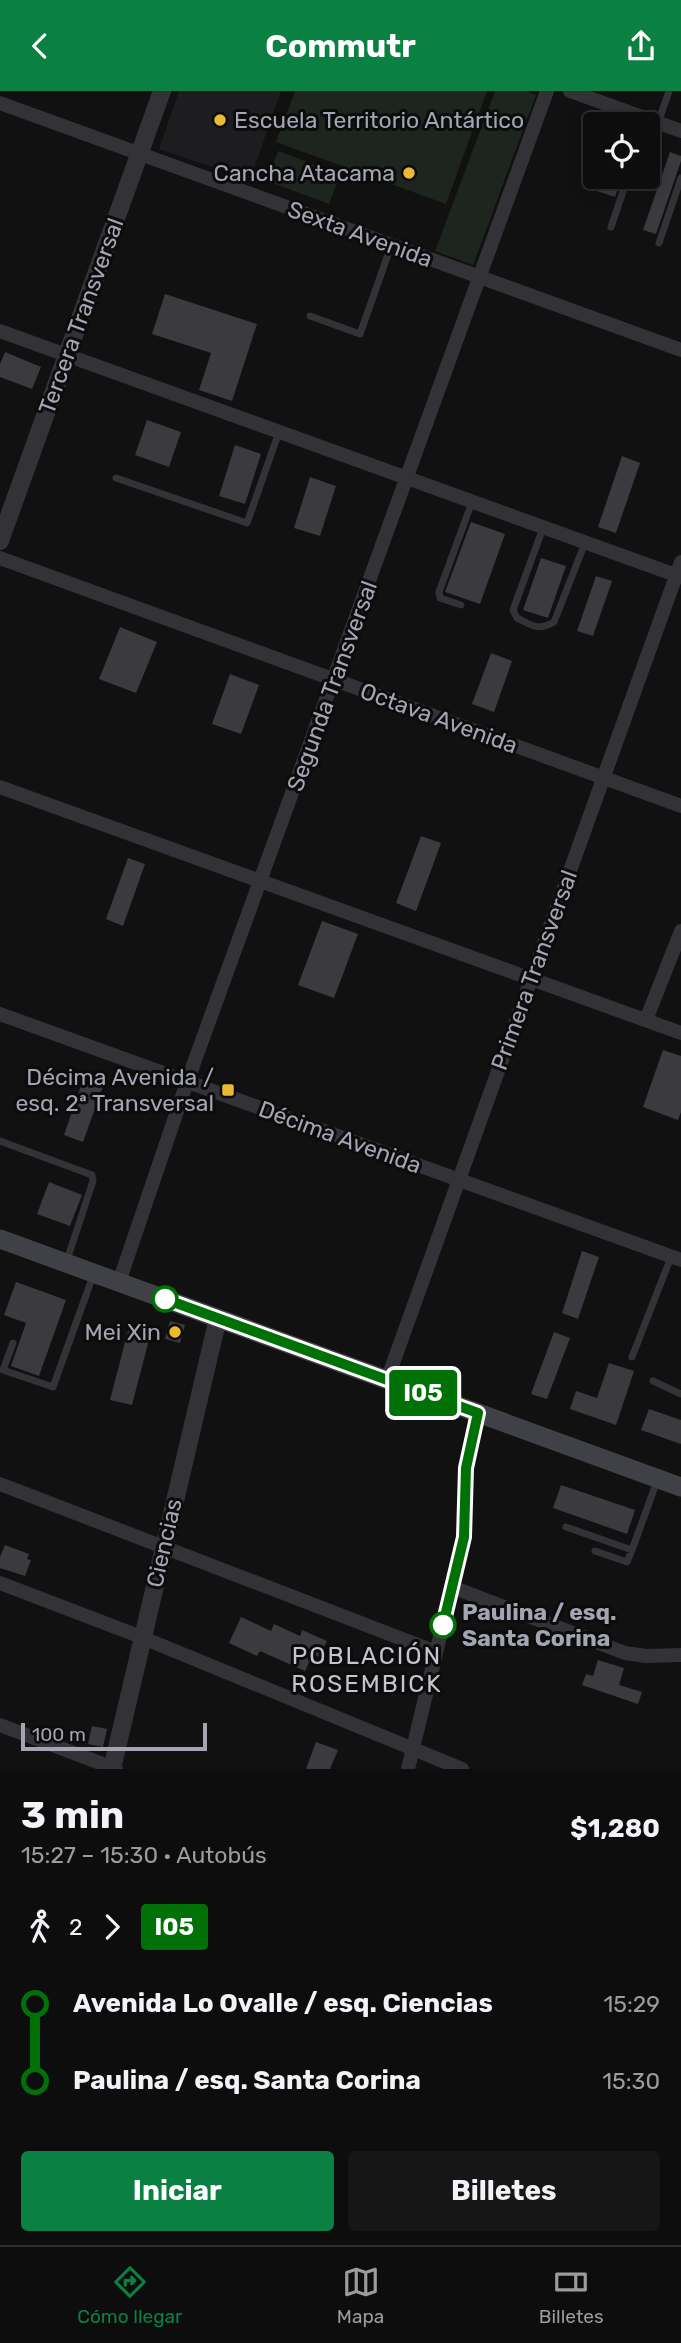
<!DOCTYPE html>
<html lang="es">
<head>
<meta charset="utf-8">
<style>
	body { margin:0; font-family:Rubik,sans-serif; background:#161617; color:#f1f3f6; height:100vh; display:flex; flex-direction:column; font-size:26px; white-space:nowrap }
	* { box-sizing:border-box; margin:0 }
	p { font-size:23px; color:#9a9c9e }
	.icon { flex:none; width:38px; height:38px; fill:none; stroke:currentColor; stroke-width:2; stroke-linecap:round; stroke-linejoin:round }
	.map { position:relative; height:1678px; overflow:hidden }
	.sheet { display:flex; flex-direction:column; background:#0d0d0e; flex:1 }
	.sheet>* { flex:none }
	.badge { padding:0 14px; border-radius:5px; font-size:24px; line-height:46px }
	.tools { position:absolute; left:583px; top:21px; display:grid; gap:14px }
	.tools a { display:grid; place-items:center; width:77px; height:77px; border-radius:7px; background:#0d0d0e; box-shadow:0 4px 18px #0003,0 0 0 2px #2d2d2e; font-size:35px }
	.scale { position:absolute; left:21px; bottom:18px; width:186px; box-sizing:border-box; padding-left:7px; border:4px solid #a3a6b2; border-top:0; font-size:19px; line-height:24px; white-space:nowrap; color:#a3a6b2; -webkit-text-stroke:5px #0c0c0d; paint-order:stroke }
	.map>.badge { position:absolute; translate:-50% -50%; box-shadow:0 0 0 4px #fff }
	.legs { display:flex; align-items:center; gap:10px; height:77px; padding:0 21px; font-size:23px }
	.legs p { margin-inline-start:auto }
	.headline { display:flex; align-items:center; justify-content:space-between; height:119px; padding:0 21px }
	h1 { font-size:38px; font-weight:700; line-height:52px }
	.action { display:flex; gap:14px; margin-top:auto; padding:14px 21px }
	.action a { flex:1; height:80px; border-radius:7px; background:#0b8043; color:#fff; font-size:28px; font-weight:700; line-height:80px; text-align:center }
	.action a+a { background:#161617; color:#f1f3f6 }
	ul { padding:0 21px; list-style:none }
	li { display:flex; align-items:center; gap:24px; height:77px; font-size:26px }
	li i { display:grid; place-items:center; width:10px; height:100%; margin:0 9px; background:currentColor }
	li i::after { content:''; width:18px; height:18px; margin:-9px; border:5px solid; border-radius:50%; background:#0d0d0e }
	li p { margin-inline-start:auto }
	li:first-child i { background:linear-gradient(#0000 50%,currentColor 0) }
	li:last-child i { background:linear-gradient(currentColor 50%,#0000 0) }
	header { display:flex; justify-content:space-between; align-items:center; height:91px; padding:0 21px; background:#0b8043; color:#fff; font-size:32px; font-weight:700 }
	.menu { display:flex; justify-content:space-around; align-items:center; height:98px; border-top:2px solid #2d2d2e; background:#0d0d0e; font-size:19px; color:#9a9c9e }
	.menu a { display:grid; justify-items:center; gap:4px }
	.menu .current { color:#0b8043 }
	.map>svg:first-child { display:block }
	.built { fill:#1d1d1f }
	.green { fill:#1d251e }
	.building { fill:#3b3b3f }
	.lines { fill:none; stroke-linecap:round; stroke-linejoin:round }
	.service { stroke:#323237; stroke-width:7 }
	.minor { stroke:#323237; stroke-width:14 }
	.tertiary { stroke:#323237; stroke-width:18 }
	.secondary { stroke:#404147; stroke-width:19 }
	.line-1-casing { stroke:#fff; stroke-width:16 }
	.line-1 { stroke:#007106; stroke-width:10 }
	.poi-dot { fill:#eaba31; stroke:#0c0c0d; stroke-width:2.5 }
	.stop-1-dot { fill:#fff; stroke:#007106; stroke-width:3.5 }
	.labels { text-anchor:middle; stroke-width:6; stroke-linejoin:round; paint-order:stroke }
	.poi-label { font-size:23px; fill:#a3a6b2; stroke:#0c0c0d; text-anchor:end }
	.street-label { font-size:23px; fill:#a3a6b2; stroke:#0c0c0d }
	.stop-label { font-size:23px; font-weight:bold; fill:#a3a6b2; stroke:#0c0c0d; text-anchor:start }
	.neighbourhood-label { font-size:24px; letter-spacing:2px; fill:#c3c5cf; stroke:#0c0c0d }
</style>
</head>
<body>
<header><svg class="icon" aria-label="back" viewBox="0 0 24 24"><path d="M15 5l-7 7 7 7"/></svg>Commutr<svg class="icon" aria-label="share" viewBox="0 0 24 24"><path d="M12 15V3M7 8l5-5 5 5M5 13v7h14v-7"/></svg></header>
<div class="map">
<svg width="681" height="1678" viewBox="0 0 681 1678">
	<rect width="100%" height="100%" fill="#111112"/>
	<path class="built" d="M 179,0 L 281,0 L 250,89 L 159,58 Z"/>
	<path class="green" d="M 295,0 L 487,0 L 446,113 L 276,51 Z
		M 495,0 L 526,0 L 536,4 L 473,174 L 435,160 Z
		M 278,60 L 340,83 L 329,113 L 267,90 Z"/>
	<path class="building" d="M 670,61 L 681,65 L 681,70 L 656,143 L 643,139 Z
		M 598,86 L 622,86 L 615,106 L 594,99 Z
		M 165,203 L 257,233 L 232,310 L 199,299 L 211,262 L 152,243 Z
		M 5,261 L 41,276 L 32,298 L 0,286 L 0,273 Z
		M 147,329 L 181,341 L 169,376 L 135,364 Z
		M 235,354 L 261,363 L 245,413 L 219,405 Z
		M 622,365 L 640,372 L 616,442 L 598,436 Z
		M 310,386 L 336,395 L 320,445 L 294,437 Z
		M 471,431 L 505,443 L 480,513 L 445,501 Z
		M 541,467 L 566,475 L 548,527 L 523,519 Z
		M 596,485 L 612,490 L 593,545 L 577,540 Z
		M 120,536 L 157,551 L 136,602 L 99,588 Z
		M 491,562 L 512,570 L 494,621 L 472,613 Z
		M 230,583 L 259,594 L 241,643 L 212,633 Z
		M 421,745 L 441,752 L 416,820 L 396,812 Z
		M 128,767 L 145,773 L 123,835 L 106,828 Z
		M 322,830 L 358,843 L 334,907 L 298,894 Z
		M 663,959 L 681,965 L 681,1021 L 678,1029 L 643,1016 Z
		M 86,980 L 106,987 L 83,1051 L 64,1044 Z
		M 49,1091 L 82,1104 L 70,1135 L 37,1123 Z
		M 582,1160 L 599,1166 L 578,1228 L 562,1222 Z
		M 16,1191 L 66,1209 L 39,1285 L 11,1275 L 26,1232 L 4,1224 Z
		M 170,1230 L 185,1234 L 180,1252 L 165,1248 Z
		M 129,1236 L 151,1241 L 132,1314 L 110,1309 Z
		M 554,1241 L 570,1247 L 547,1308 L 531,1303 Z
		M 609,1272 L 634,1280 L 616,1334 L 570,1318 L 576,1300 L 597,1307 Z
		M 649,1318 L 681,1329 L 681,1353 L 641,1339 Z
		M 561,1394 L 635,1419 L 627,1443 L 553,1417 Z
		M 5,1454 L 29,1463 L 27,1468 L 31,1469 L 25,1485 L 0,1477 L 0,1466 Z
		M 241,1526 L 271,1540 L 274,1533 L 300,1545 L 302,1539 L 327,1550 L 319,1566 L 313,1563 L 305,1580 L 260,1560 L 257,1565 L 229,1552 Z
		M 598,1569 L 624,1577 L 619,1594 L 642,1601 L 638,1613 L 582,1594 L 586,1583 L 593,1585 Z
		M 92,1635 L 107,1638 L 103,1656 L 88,1653 Z
		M 316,1651 L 338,1659 L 330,1678 L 306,1678 Z"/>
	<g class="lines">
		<path class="service" d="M 658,32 L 669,0
			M 611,136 L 628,86
			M 659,152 L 681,87
			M 310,225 L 360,243 L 391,155
			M 116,387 L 247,432 L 279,341
			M 543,437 L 513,519 L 517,527 C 533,535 538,540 554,531 L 585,452
			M 461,514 L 440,507 L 439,501 L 472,411
			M 0,1050 L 92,1084 L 93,1090 L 67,1169
			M 13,1252 L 3,1279 L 53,1296 L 94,1182
			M 632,1266 L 671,1166
			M 653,1290 L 681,1303
			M 566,1436 L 632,1459 L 657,1390
			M 595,1460 L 627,1471 L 632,1459"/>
		<path class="minor" d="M 570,0 L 681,40
			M 0,12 L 681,259
			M 0,240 L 681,486
			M 0,467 L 681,715
			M 0,696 L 681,942
			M 0,923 L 681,1169
			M 646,929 L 681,840
			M 119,1191 L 187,991 L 547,0
			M 387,1289 L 681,471
			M 0,1393 L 436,1561
			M 0,1492 L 136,1544 L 462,1678
			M 452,1496 L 625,1562 L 646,1565 L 681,1564
			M 0,1634 L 116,1678
			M 408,1678 L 464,1446 L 466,1377 L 478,1322"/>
		<path class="tertiary" d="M 0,450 L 162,0
			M 112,1678 L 218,1227"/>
		<path class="secondary" d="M 0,1148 L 681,1396"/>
	</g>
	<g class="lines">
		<defs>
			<path id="line-1" d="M 165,1208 L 478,1322 L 466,1377 L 464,1446 L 443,1534"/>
		</defs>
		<use href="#line-1" class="line-1-casing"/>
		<use href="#line-1" class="line-1"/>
	</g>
	<g class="poi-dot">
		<circle cx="220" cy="29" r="7"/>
		<circle cx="409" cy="82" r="7"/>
		<rect x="221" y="992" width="14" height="14" rx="3.5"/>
		<circle cx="175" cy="1241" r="7"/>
	</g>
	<g class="stop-1-dot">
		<circle cx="165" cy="1208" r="12"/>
		<circle cx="443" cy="1534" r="12"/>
	</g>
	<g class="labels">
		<g class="poi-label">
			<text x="234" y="37" text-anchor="start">Escuela Territorio Antártico</text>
			<text x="395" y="90">Cancha Atacama</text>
			<text x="214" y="994">Décima Avenida /<tspan x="214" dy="26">esq. 2ª Transversal</tspan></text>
			<text x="161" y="1249">Mei Xin</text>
		</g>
		<g class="street-label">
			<text transform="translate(360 143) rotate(20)" y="8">Sexta Avenida</text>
			<text transform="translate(81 225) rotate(-70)" y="8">Tercera Transversal</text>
			<text transform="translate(332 595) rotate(-70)" y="8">Segunda Transversal</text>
			<text transform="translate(439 627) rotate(20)" y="8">Octava Avenida</text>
			<text transform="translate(534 879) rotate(-70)" y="8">Primera Transversal</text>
			<text transform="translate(340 1046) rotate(20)" y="8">Décima Avenida</text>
			<text transform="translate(164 1452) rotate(-77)" y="8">Ciencias</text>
		</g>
		<g class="stop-label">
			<text x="462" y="1529">Paulina / esq.<tspan x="462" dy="26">Santa Corina</tspan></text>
		</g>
		<g class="neighbourhood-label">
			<text x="367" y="1573">POBLACIÓN<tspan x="367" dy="28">ROSEMBICK</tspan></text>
		</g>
	</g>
</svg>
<div class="tools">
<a><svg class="icon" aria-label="locate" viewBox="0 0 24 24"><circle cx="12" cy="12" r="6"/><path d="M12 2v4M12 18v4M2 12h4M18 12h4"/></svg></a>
</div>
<div class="scale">100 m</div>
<b class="badge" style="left:423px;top:1302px;background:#007106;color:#fff">I05</b>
</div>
<section class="sheet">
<div class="headline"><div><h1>3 min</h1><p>15:27 – 15:30 · Autobús</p></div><b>$1,280</b></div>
<div class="legs"><svg class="icon" aria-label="walk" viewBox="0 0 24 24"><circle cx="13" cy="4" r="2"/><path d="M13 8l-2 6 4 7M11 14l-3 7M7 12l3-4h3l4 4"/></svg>2<svg class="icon" aria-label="forward" viewBox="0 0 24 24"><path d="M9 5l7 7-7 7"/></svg><b class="badge" style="background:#007106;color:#fff">I05</b></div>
<ul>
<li><i style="color:#007106"></i><b>Avenida Lo Ovalle / esq. Ciencias</b><p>15:29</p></li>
<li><i style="color:#007106"></i><b>Paulina / esq. Santa Corina</b><p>15:30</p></li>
</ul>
<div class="action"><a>Iniciar</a><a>Billetes</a></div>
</section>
<nav class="menu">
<a class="current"><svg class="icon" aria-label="directions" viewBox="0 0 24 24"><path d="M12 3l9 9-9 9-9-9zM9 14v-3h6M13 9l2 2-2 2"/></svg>Cómo llegar</a>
<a><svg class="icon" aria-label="map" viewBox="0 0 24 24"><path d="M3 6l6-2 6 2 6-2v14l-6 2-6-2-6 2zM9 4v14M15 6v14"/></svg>Mapa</a>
<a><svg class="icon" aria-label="tickets" viewBox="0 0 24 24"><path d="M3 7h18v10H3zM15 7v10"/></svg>Billetes</a>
</nav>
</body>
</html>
